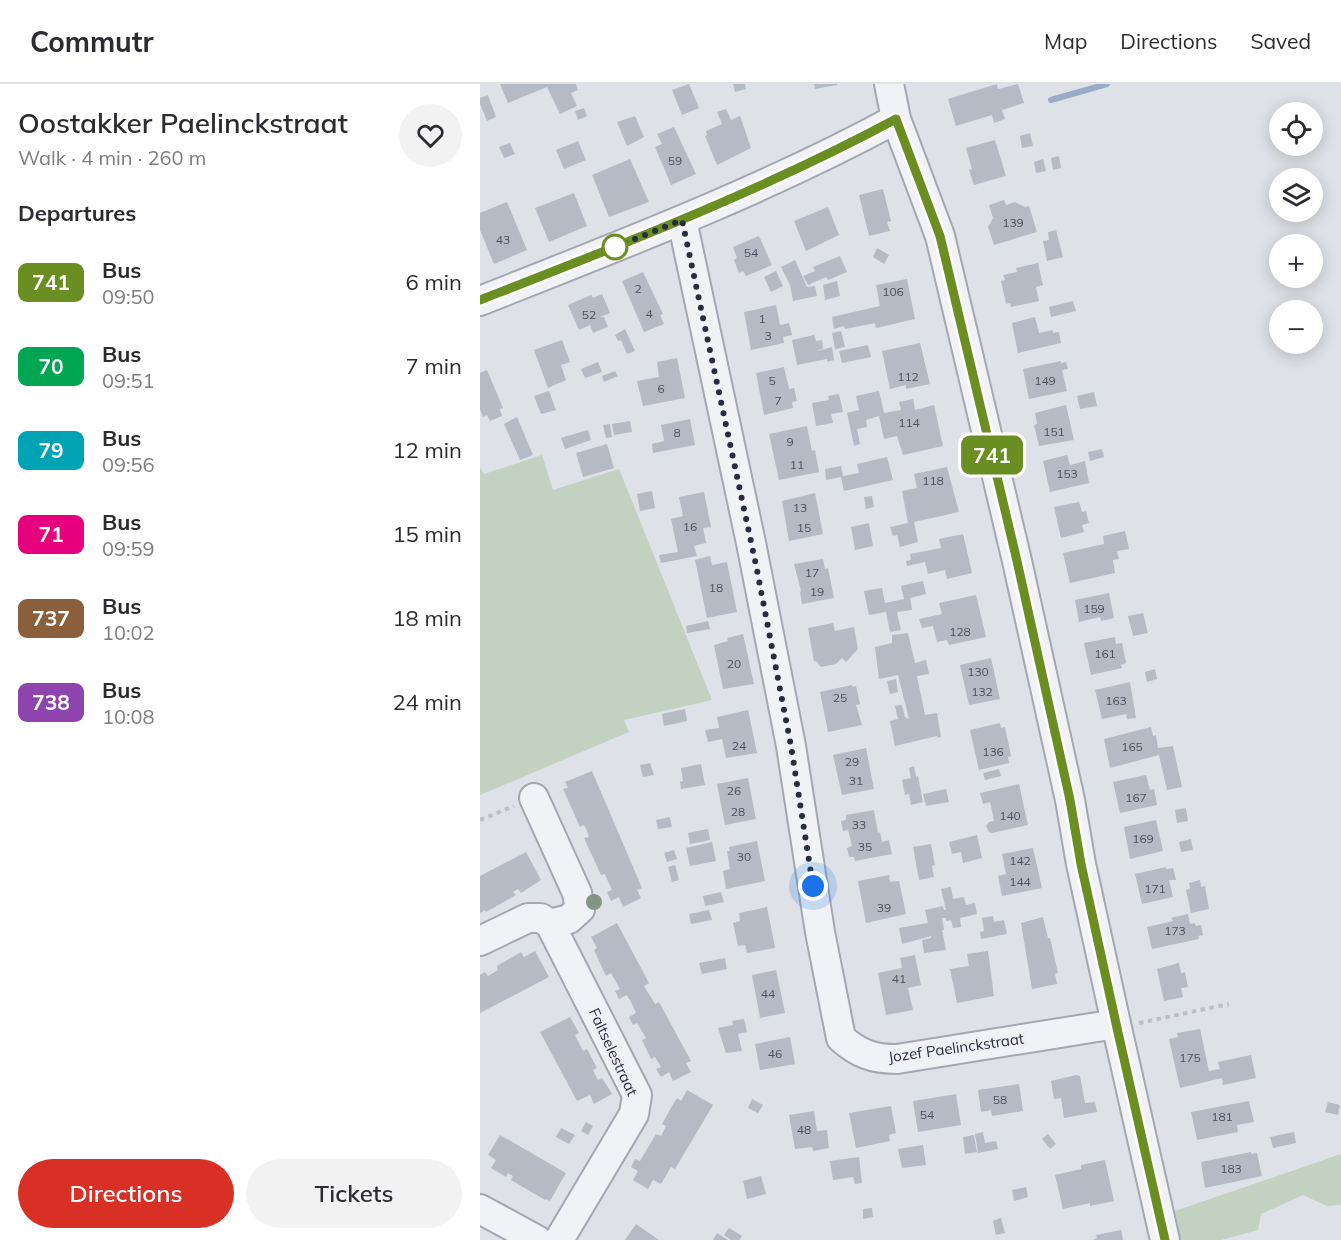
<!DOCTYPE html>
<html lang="en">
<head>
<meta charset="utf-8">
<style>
	body { margin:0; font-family:Mulish,sans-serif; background:#f2f2f3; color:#2b2b33; height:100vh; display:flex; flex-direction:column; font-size:22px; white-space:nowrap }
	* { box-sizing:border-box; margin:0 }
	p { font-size:20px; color:#7c7c81 }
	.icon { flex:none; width:33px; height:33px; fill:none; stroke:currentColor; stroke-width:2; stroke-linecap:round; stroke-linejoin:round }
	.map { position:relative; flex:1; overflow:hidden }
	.details { display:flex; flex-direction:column; background:#fff; width:480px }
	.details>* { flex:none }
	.badge { padding:0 12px; border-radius:9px; font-size:21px; line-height:39px }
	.tools { position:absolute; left:789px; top:18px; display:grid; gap:12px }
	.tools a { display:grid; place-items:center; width:54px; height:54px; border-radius:50%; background:#fff; box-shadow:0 3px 15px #0003; font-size:30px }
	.you { position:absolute; width:30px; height:30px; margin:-15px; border:4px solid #fff; border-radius:50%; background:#1a73e8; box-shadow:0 0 0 9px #1a73e833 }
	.map>.badge { position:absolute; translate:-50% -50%; box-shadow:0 0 0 3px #fff }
	h2 { padding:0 18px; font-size:22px; line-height:54px }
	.round { display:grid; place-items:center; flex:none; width:63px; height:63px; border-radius:32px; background:#f2f2f3 }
	.overview { display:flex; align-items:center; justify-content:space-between; height:102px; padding:0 18px }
	h1 { font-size:28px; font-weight:600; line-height:45px }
	.primary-button { display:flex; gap:12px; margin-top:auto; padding:12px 18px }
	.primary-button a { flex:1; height:69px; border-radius:36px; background:#d93025; color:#fff; font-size:24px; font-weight:600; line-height:69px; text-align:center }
	.primary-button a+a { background:#f2f2f3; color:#2b2b33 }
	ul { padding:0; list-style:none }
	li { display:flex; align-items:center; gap:18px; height:84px; padding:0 18px }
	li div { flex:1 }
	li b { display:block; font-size:22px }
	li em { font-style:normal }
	li .badge { min-width:66px; font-weight:700; text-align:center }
	header { display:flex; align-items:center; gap:36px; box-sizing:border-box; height:84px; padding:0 30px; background:#fff; border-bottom:2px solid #e1e1e2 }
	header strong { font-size:28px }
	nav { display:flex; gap:33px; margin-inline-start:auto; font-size:21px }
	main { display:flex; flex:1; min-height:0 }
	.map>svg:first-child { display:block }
	.green { fill:#c2d1c0 }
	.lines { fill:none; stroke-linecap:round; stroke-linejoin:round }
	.stream { stroke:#9aabc7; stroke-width:6 }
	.building { fill:#b6bac4 }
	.minor-casing { stroke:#a4a7b1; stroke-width:32 }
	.path { stroke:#bdbfc6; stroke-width:4; stroke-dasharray:4.5 4.5; stroke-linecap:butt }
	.minor { stroke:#f1f2f6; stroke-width:28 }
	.tree { fill:#839686 }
	.line-casing { stroke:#fff; stroke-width:14 }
	.line { stroke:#6b8e23; stroke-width:9 }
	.walk { stroke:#282d3e; stroke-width:6; stroke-dasharray:0 10.8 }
	.stop-dot { fill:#fff; stroke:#6b8e23; stroke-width:3 }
	.labels { text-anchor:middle; stroke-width:6; stroke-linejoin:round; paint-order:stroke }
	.number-label { font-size:12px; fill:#4c5060 }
	.street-label { font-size:15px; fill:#282d3e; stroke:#eef0f5 }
</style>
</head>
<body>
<header>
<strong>Commutr</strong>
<nav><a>Map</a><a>Directions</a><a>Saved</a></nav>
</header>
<main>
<section class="details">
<div class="overview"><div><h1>Oostakker Paelinckstraat</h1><p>Walk · 4 min · 260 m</p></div><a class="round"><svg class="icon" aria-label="heart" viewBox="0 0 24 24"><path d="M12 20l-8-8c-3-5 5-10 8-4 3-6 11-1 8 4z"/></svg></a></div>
<h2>Departures</h2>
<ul>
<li><span class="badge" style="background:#6b8e23;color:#fff">741</span><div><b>Bus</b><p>09:50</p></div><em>6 min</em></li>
<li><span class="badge" style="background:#00a651;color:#fff">70</span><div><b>Bus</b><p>09:51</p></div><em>7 min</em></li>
<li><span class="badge" style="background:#00a3b4;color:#fff">79</span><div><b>Bus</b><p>09:56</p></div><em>12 min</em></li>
<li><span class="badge" style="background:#e6007e;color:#fff">71</span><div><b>Bus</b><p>09:59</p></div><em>15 min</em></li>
<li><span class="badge" style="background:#8b5e3c;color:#fff">737</span><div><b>Bus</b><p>10:02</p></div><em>18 min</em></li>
<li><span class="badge" style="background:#8e44ad;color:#fff">738</span><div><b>Bus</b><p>10:08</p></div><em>24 min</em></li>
</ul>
<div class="primary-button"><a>Directions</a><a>Tickets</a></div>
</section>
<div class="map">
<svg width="861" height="1156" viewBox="0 0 861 1156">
	<rect width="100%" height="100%" fill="#dee1e7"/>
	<path class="green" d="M 62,371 L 73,406 L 139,385 L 232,616 L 144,636 L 149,648 L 0,711 L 0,383 L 4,390 Z
		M 861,1070 L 861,1121 L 847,1122 L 823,1111 L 781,1130 L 778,1146 L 741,1156 L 701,1156 L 695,1127 Z"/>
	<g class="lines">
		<path class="stream" d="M 571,16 L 627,0"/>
	</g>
	<path class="building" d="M 20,0 L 96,0 L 98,6 L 91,9 L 97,22 L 80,30 L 67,3 L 28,19 Z
		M 209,0 L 219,24 L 202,31 L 192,6 Z
		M 253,0 L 265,0 L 266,5 L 255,8 Z
		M 334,0 L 357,0 L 357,1 L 335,5 Z
		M 517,0 L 518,5 L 538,0 L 544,19 L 522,26 L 525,35 L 514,39 L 512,31 L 476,42 L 468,15 Z
		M 8,11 L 16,33 L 7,37 L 0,20 L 0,14 Z
		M 104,24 L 107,32 L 98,36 L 95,27 Z
		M 246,25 L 251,36 L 260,32 L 271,64 L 237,81 L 225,52 L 227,51 L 226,47 L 242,40 L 237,28 Z
		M 155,32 L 164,53 L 147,62 L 137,38 Z
		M 194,43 L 216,90 L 191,101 L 175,63 L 182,60 L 177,50 Z
		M 550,49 L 553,62 L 542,64 L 540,52 Z
		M 515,56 L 526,92 L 494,101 L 489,86 L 492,85 L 486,64 Z
		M 98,57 L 106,76 L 84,85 L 76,66 Z
		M 30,59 L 35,70 L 24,74 L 19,63 Z
		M 579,72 L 581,84 L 573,86 L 571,74 Z
		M 150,75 L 169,118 L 129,133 L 112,91 Z
		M 563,75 L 566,87 L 556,89 L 554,78 Z
		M 403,105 L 411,137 L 407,138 L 410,147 L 389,152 L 379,111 Z
		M 94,109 L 107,142 L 69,158 L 55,124 Z
		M 524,116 L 526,121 L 535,118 L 545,123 L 549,122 L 557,148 L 514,161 L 508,143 L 513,134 L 509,121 Z
		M 27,118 L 47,166 L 14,180 L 0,146 L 0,129 Z
		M 348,123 L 359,151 L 326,167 L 314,137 Z
		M 576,146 L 583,173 L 567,177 L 563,157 L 569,156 L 568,148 Z
		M 279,152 L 292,181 L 266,192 L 263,187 L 259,189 L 254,176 L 257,174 L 253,163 Z
		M 397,164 L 409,171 L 404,180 L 393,173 Z
		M 360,172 L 367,188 L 348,196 L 346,193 L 328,201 L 323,192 L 335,187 L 333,183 Z
		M 315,176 L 327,203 L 335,202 L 337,212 L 313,217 L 310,201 L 301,183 Z
		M 558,179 L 563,201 L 556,203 L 559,217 L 531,223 L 530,219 L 526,220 L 521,197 L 525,196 L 523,191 L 537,188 L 536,184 Z
		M 296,187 L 303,202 L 291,208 L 284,193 Z
		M 163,188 L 183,230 L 180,231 L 184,240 L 164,248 L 142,197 Z
		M 427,195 L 435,235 L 396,244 L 395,239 L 365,245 L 364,242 L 354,245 L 352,233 L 400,222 L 396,201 Z
		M 357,197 L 360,212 L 345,216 L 343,201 Z
		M 122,210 L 130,229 L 120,233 L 124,233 L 128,243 L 113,249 L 110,241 L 99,246 L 88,221 L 111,211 L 113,214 Z
		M 593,217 L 596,227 L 571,233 L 569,223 Z
		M 296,221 L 300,241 L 309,239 L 312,251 L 303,253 L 304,259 L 271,266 L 264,228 Z
		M 555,233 L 559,249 L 573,246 L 573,249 L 579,248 L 581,259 L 538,269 L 532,239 Z
		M 145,245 L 155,267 L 147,270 L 141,256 L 138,257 L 135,251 Z
		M 361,247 L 365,263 L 355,265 L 352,249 Z
		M 334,251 L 336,257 L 342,256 L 343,265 L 338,266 L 338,267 L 352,263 L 354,276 L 347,278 L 347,275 L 317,281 L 312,256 Z
		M 82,256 L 90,278 L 81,281 L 86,296 L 68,304 L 54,266 Z
		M 440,259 L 450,300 L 426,305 L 426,301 L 410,305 L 402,267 Z
		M 388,261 L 391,273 L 362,279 L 359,267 Z
		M 197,274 L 205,314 L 163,322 L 157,297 L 179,293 L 177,278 Z
		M 581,277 L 581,279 L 586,278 L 588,285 L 582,286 L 587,307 L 549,315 L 543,285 Z
		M 118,278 L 122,288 L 105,294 L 101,285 Z
		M 304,283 L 309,305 L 314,304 L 317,317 L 312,318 L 313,324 L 284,331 L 276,289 Z
		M 7,286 L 23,324 L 20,325 L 22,332 L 10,337 L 7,331 L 3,333 L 0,325 L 0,289 Z
		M 135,287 L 138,292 L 124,298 L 122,292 Z
		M 69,307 L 76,326 L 61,330 L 54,312 Z
		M 399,307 L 404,329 L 421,326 L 419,318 L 433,315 L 435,326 L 454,321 L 463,362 L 423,371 L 417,352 L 404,355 L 399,332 L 386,336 L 387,343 L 377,345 L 380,360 L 374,362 L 367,329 L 379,326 L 376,312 Z
		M 614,308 L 617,322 L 600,325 L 597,312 Z
		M 359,310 L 363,328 L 351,330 L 353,339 L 336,342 L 332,319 L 349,316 L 348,312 Z
		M 586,321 L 594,356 L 559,362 L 554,341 L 557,340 L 555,329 Z
		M 37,333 L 53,371 L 40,376 L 24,340 Z
		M 210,335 L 215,361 L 173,369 L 172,360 L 184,357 L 181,341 Z
		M 150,337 L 152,348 L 134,351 L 132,340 Z
		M 130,340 L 132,353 L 126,354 L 123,341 Z
		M 327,342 L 332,367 L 335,366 L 339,388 L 299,396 L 289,350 Z
		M 108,346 L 111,356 L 85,365 L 81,354 Z
		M 127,360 L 134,384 L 103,393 L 96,369 Z
		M 622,365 L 624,373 L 610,377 L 608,368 Z
		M 587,371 L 590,381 L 605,377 L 609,399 L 570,408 L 563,377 Z
		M 407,373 L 413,396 L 364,407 L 361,393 L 346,396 L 345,385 L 361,382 L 363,392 L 379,389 L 377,380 Z
		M 467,383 L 479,428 L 434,438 L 438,458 L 420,463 L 417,451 L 413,452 L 410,443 L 428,439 L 422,407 L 437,404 L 434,390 Z
		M 172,407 L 175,424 L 160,427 L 157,410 Z
		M 224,408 L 231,443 L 223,444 L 226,459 L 214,462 L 217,472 L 181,479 L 179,471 L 198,468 L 191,435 L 203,432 L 199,413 Z
		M 335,409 L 343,450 L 309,457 L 302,417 Z
		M 392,412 L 394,423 L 386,425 L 384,413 Z
		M 599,418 L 602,428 L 606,427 L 609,439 L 602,441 L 604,448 L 581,454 L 574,423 Z
		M 389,439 L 393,462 L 375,466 L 371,443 Z
		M 645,447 L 649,465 L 637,467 L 639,475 L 633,476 L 635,489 L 590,499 L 583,469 L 624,460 L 623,452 Z
		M 483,450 L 492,489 L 467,495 L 465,486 L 448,490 L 445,478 L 427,482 L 426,477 L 431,476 L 430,470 L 461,464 L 459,455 Z
		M 230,472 L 232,481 L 247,478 L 257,528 L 227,534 L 215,476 Z
		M 343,475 L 345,485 L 348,484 L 354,514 L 322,520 L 320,508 L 321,507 L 314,480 Z
		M 443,497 L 446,510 L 430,514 L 432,526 L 417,528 L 421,546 L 410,548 L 406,528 L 389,531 L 384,507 L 402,504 L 405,519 L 424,515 L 421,502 Z
		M 629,509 L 634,534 L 621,537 L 620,533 L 599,538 L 595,516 Z
		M 496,511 L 506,553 L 469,561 L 467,556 L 457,558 L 453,542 L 442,544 L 439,535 L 462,530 L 459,519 Z
		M 663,529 L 668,549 L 653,552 L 648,532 Z
		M 228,537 L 230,545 L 207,549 L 206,542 Z
		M 353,539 L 355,547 L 374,543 L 378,565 L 366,578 L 362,574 L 356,580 L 341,583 L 336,577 L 334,578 L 328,544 Z
		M 428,549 L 435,579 L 446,576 L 449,590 L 437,592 L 445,631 L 457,629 L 461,653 L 457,654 L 457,652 L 415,662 L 410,637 L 418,635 L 415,622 L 422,621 L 425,633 L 429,635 L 418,591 L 399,595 L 395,563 L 412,559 L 412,551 Z
		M 263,550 L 274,600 L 243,605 L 234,561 L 248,557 L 247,554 Z
		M 635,553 L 636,560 L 642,559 L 646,579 L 641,581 L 642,584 L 611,591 L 604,559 Z
		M 511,574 L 520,615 L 489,621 L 480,581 Z
		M 675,585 L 677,595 L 667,598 L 665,588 Z
		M 416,595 L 418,608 L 410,610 L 407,597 Z
		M 650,598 L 656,634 L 647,635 L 646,630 L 622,635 L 615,606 Z
		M 372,601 L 372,603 L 376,602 L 380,620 L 376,621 L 382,641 L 348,648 L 340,608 Z
		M 205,625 L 207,637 L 184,642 L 182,630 Z
		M 268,626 L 277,669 L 246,674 L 242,655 L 228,658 L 225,646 L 239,644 L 237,633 Z
		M 520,639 L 521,644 L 525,643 L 531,672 L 528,673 L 529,679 L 499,686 L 490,646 Z
		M 671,643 L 673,652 L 676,651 L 678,664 L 693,662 L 702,703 L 687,706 L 679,671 L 630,684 L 624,655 Z
		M 386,664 L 394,705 L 362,711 L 353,671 Z
		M 170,679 L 174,691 L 163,693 L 160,681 Z
		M 221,680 L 225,701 L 201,705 L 200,698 L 203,697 L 201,684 Z
		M 434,682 L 436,693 L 438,692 L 443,718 L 431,721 L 429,710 L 425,711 L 422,696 L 431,694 L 429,684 Z
		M 519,685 L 521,692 L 505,696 L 503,689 Z
		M 112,687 L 162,804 L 157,806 L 161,814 L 143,823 L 139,813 L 131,817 L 127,808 L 132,806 L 127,795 L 125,790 L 121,791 L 104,754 L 109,753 L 107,747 L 104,741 L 100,743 L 83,705 L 88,704 L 85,698 Z
		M 666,691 L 670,706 L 674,705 L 677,721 L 640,729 L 633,698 Z
		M 268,694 L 276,735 L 245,741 L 237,700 Z
		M 539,700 L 548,741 L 512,749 L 509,748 L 506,742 L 509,738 L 514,737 L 512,727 L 510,718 L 503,720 L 500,709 Z
		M 466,705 L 469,718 L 446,722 L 443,710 Z
		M 706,724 L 708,737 L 697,739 L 695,726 Z
		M 394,726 L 398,749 L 400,748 L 402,758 L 409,756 L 412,770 L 375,777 L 374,773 L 369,773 L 367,764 L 372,762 L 368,746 L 363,747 L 361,737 L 366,736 L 366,731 Z
		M 190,733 L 192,743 L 178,745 L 176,736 Z
		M 676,736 L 683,767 L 650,775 L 644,743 Z
		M 228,745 L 230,756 L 210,760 L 208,749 Z
		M 497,751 L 502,774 L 483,779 L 481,768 L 472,770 L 469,758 Z
		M 711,755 L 713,766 L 701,768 L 699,758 Z
		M 277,757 L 285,797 L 246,805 L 243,787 L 250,785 L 247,767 L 250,767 L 249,763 Z
		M 232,758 L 236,777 L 210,782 L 206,764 Z
		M 451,760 L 455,781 L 452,782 L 454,793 L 439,796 L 433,763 Z
		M 553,764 L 562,804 L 522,812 L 518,792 L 526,790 L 522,770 Z
		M 194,766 L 197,775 L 187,778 L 184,769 Z
		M 46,768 L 61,796 L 41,809 L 38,805 L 33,808 L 36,811 L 6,828 L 5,826 L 0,829 L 0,792 Z
		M 195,781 L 199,796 L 192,798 L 188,783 Z
		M 686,783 L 686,785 L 693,784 L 696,796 L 689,796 L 693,813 L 662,820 L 655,790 Z
		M 409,791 L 410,798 L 419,797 L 426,830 L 386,839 L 378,797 Z
		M 720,796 L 721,803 L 725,802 L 729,825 L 711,829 L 706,806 L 710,805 L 709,799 Z
		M 471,803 L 473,815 L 484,813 L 486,821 L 495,819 L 497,830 L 480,834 L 481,843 L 473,844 L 471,836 L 466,837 L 466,834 L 462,834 L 464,846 L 462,846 L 466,866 L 444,869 L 442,856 L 451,854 L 451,852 L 422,860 L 419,844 L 448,839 L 445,826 L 463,822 L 464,826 L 466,826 L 461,805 Z
		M 241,808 L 244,818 L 225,822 L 223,812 Z
		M 287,823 L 295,864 L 267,869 L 265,861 L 258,862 L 253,839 L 260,837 L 259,829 Z
		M 229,826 L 232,836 L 211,840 L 209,830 Z
		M 708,830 L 710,840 L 715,839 L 716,842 L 721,841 L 723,851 L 718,852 L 719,855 L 672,865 L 667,843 L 693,837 L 691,834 Z
		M 513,832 L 514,838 L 524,836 L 527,850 L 501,855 L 500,848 L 504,847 L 502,834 Z
		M 563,833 L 568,854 L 570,854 L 578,889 L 575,890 L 577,900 L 552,905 L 541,839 Z
		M 137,839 L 169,899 L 164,902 L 175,920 L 179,918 L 211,977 L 206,979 L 211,988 L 193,997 L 189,988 L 181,993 L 176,985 L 181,983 L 175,973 L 171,975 L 162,956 L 166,954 L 157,939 L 153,941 L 149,933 L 156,929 L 152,920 L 147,911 L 139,915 L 135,907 L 140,905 L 131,889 L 126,892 L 114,866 L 117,864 L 111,853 Z
		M 55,867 L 69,893 L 0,929 L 0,891 L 5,888 L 8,892 L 18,886 L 17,882 L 41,868 L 44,873 Z
		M 508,867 L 514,912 L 477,919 L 470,885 L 489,882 L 487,870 Z
		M 435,871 L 441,901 L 428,904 L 433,926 L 406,931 L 398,889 L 422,884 L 420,874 Z
		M 245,874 L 247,885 L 222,890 L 219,879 Z
		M 699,879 L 701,889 L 705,888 L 708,903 L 701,904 L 703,913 L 684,917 L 677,885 Z
		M 296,886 L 305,929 L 280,934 L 272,891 Z
		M 90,933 L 99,949 L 95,951 L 103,967 L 107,965 L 117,984 L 113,986 L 118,996 L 122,994 L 132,1010 L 114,1020 L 110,1011 L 97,1017 L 60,948 Z
		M 264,935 L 267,948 L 258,950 L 262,967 L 246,969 L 238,944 L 253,941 L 252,937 Z
		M 720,945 L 729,987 L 740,985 L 738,978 L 771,971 L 776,994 L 743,1001 L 742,994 L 700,1004 L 689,955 L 698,953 L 697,949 Z
		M 310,953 L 315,980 L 280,986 L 275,960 Z
		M 596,991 L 600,992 L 605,1019 L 615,1018 L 617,1028 L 584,1034 L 581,1014 L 574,1015 L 571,997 Z
		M 539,1000 L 543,1027 L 512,1032 L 511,1026 L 501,1028 L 498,1006 Z
		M 207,1006 L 233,1021 L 195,1085 L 191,1083 L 181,1100 L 173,1096 L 168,1105 L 153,1096 L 158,1087 L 151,1083 L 155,1075 L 160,1077 L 176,1050 L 181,1052 L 186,1042 L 182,1040 L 192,1022 L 197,1014 L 201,1017 Z
		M 476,1010 L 481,1041 L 438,1048 L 433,1017 Z
		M 272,1015 L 283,1021 L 278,1029 L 268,1024 Z
		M 769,1017 L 774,1038 L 757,1041 L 758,1048 L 717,1056 L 711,1028 Z
		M 848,1018 L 860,1021 L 858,1031 L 845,1028 Z
		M 411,1022 L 416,1049 L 409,1051 L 410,1057 L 376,1064 L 369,1029 Z
		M 334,1027 L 337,1047 L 347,1046 L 349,1064 L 333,1067 L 332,1063 L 315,1065 L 309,1031 Z
		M 106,1038 L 113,1042 L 108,1051 L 101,1047 Z
		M 81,1044 L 95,1051 L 89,1060 L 76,1053 Z
		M 503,1048 L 505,1059 L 516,1057 L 518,1065 L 498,1069 L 495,1050 Z
		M 814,1048 L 816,1059 L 793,1064 L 790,1053 Z
		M 568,1050 L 576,1060 L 570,1065 L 562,1055 Z
		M 20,1051 L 86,1089 L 70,1117 L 66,1115 L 65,1116 L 31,1096 L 33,1092 L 28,1089 L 26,1093 L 11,1084 L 16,1076 L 8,1071 Z
		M 494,1051 L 497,1068 L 485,1070 L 483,1053 Z
		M 443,1061 L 446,1081 L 422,1084 L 418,1065 Z
		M 771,1068 L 771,1070 L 777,1069 L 782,1092 L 725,1104 L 721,1078 Z
		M 379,1073 L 382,1099 L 375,1100 L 373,1093 L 353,1096 L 350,1077 Z
		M 625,1076 L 634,1117 L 610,1122 L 610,1119 L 583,1125 L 575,1091 L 601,1085 L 601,1081 Z
		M 281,1092 L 286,1110 L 267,1115 L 263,1097 Z
		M 546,1103 L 548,1113 L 534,1117 L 532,1106 Z
		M 392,1124 L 393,1133 L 383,1135 L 383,1125 Z
		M 521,1134 L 525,1149 L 516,1151 L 513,1137 Z
		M 156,1140 L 179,1156 L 145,1156 Z
		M 249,1144 L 262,1152 L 259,1156 L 251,1156 L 244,1151 Z
		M 641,1146 L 643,1156 L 613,1156 L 617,1154 L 616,1151 Z
		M 237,1149 L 248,1156 L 233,1156 Z"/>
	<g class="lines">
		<defs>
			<path id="minor" d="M 409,0 L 416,35 L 460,152 L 537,477 L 590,716 L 601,780 L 637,944 L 685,1156
				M 202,136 L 271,459 L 311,662 L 340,848 L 361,954 C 379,970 393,975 417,975 L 636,940
				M 0,217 C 141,161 283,107 416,35
				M 54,714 L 97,809 L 100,825 L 89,835 L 70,840
				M 0,857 L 48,834 L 61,834 L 70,840 L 157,1011 L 154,1030 L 79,1156
				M 0,1125 L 57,1156"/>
		</defs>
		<use href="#minor" class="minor-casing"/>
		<path class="path" d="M 0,736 L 34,722
			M 659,939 L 749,920"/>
		<use href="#minor" class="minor"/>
	</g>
	<circle class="tree" cx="114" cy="818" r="8"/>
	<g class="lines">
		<defs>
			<path id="line" d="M 0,216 C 141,161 282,107 416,35 L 460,152 L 466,177 L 537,477 L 590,716 L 601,780 L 637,944 L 685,1156"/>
		</defs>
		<use href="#line" class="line-casing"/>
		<use href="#line" class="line"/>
		<path class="walk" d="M 135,163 L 202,136 L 276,481 L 311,662 L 333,802"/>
	</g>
	<circle class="stop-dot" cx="135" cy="163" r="12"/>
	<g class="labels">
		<g class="number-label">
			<text x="195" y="81">59</text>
			<text x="533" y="143">139</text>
			<text x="23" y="160">43</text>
			<text x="271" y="173">54</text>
			<text x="158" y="209">2</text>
			<text x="413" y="212">106</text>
			<text x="169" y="234">4</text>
			<text x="109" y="235">52</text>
			<text x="282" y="239">1</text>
			<text x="288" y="256">3</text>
			<text x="428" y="297">112</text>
			<text x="292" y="301">5</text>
			<text x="565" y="301">149</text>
			<text x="181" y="309">6</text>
			<text x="298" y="321">7</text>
			<text x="429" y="343">114</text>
			<text x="574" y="352">151</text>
			<text x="197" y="353">8</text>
			<text x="310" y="362">9</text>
			<text x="317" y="385">11</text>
			<text x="587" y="394">153</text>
			<text x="453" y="401">118</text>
			<text x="320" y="428">13</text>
			<text x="210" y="447">16</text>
			<text x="324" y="448">15</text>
			<text x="332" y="493">17</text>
			<text x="236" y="508">18</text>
			<text x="337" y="512">19</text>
			<text x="614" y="529">159</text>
			<text x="480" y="552">128</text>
			<text x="625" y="574">161</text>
			<text x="254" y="584">20</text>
			<text x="498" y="592">130</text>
			<text x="502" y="612">132</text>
			<text x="360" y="618">25</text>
			<text x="636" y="621">163</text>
			<text x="259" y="666">24</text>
			<text x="652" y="667">165</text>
			<text x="513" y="672">136</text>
			<text x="372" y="682">29</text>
			<text x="376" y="701">31</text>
			<text x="254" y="711">26</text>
			<text x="656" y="718">167</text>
			<text x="258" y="732">28</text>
			<text x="530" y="736">140</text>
			<text x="379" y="745">33</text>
			<text x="663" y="759">169</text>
			<text x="385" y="767">35</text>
			<text x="264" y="777">30</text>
			<text x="540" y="781">142</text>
			<text x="540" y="802">144</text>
			<text x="675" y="809">171</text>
			<text x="404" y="828">39</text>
			<text x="695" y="851">173</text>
			<text x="419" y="899">41</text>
			<text x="288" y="914">44</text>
			<text x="295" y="974">46</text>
			<text x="710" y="978">175</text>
			<text x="520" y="1020">58</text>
			<text x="447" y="1035">54</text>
			<text x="742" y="1037">181</text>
			<text x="324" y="1050">48</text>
			<text x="751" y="1089">183</text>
		</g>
		<g class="street-label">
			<text transform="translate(476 964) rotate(-8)" y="5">Jozef Paelinckstraat</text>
			<text transform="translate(133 968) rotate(65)" y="5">Faltselestraat</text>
		</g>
	</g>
</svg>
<div class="tools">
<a><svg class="icon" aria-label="locate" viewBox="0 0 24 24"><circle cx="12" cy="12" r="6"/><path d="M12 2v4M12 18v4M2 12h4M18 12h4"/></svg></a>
<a><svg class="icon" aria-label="layers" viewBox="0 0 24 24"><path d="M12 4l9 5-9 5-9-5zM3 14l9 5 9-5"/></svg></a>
<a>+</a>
<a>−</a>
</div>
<div class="you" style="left:333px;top:802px"></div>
<b class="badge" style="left:512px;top:371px;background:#6b8e23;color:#fff">741</b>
</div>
</main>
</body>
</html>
